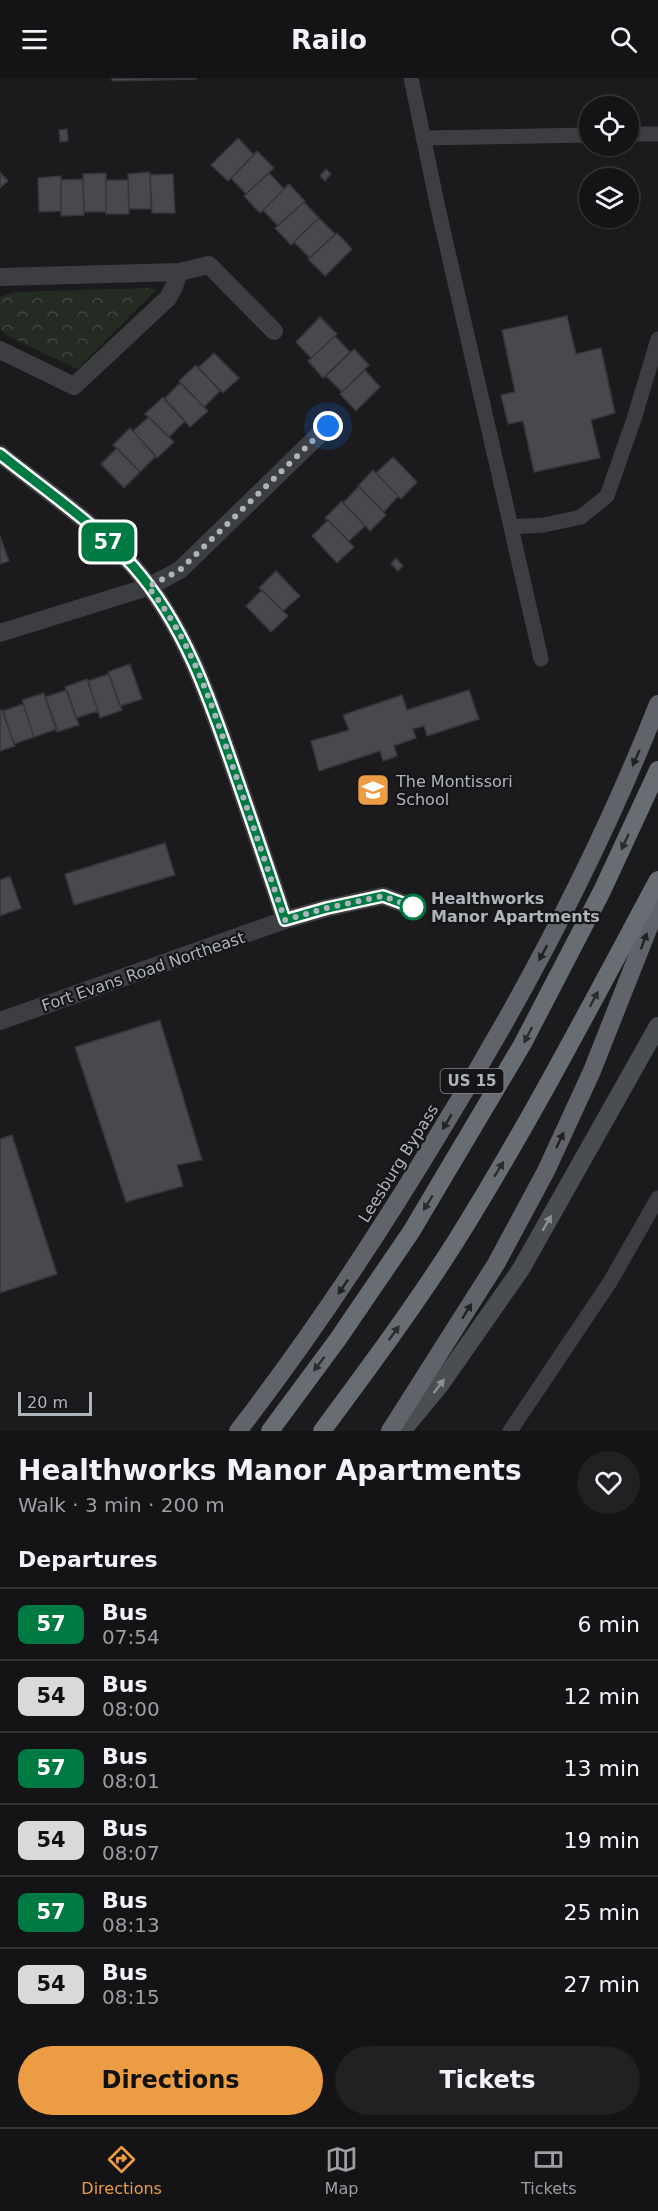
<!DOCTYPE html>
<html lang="en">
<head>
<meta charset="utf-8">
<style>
	body { margin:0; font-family:"DejaVu Sans",sans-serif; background:#212123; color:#f1f3f6; height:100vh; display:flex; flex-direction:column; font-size:22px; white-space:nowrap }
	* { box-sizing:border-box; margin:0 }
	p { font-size:20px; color:#9d9ea1 }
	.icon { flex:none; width:33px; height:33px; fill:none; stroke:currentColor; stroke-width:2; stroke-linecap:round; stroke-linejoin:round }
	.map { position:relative; height:1353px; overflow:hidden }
	.side { display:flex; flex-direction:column; background:#141416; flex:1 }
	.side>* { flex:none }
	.badge { padding:0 12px; border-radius:9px; font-size:21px; line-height:39px }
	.fabs { position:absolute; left:579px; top:18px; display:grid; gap:12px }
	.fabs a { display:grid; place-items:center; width:60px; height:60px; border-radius:50%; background:#141416; box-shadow:0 2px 4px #0004,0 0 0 2px #333335; font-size:30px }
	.scale { position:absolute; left:18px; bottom:15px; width:74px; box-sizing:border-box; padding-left:6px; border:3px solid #aeb4bc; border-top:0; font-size:16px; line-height:21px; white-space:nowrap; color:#aeb4bc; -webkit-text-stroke:4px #161618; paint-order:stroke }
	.you { position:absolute; width:30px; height:30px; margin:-15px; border:4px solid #fff; border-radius:50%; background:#1a73e8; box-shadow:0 0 0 9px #1a73e833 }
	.map>.badge { position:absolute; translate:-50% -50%; box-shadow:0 0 0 3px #fff }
	h2 { padding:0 18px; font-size:22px; line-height:54px }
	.round { display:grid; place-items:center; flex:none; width:63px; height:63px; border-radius:32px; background:#212123 }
	.summary { display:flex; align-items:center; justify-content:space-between; height:102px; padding:0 18px }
	h1 { font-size:28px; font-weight:600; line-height:45px }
	.action { display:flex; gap:12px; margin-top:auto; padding:12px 18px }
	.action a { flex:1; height:69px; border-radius:36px; background:#ec9d44; color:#111; font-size:24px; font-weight:600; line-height:69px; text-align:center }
	.action a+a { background:#212123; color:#f1f3f6 }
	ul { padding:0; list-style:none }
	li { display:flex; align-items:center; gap:18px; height:72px; padding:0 18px; border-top:2px solid #333335 }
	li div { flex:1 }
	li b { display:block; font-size:22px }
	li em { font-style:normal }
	li .badge { min-width:66px; font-weight:700; text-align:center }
	header { display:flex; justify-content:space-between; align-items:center; height:78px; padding:0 18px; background:#141416; font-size:27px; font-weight:600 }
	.dock { display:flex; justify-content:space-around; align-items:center; height:84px; border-top:2px solid #333335; background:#141416; font-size:16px; color:#9d9ea1 }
	.dock a { display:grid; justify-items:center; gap:3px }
	.dock .active { color:#ec9d44 }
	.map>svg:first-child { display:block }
	.forest { fill:url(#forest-crowns) }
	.building { fill:#48494d; stroke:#353639; stroke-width:1.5 }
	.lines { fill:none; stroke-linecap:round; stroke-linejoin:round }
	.service { stroke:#3c3e42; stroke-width:15 }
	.minor { stroke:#3c3e42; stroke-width:18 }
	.tertiary { stroke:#3c3e42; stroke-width:18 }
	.secondary { stroke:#4a4d52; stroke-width:18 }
	.trunk { stroke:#60646a; stroke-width:18 }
	.motorway { stroke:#686d73; stroke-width:18 }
	.oneway { fill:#212224 }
	.oneway2 { fill:#2a2c2f }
	.oneway3 { fill:#8b9097 }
	.line-casing { stroke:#fff; stroke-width:14 }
	.line { stroke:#007a43; stroke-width:9 }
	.walk { stroke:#aeb4bc; stroke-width:6; stroke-dasharray:0 10.8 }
	.stop-dot { fill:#fff; stroke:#007a43; stroke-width:3 }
	.labels { text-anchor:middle; stroke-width:4.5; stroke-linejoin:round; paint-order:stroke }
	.shield { fill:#161618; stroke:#80858b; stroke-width:1.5 }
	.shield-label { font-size:15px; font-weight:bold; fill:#aeb4bc }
	.poi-label { font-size:16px; fill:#aeb4bc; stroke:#161618; text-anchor:start }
	.stop-label { font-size:16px; font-weight:bold; fill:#aeb4bc; stroke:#161618; text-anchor:start }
	.street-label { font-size:16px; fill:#aeb4bc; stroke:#161618 }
</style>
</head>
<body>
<header><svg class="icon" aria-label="menu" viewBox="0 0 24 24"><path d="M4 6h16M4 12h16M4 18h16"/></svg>Railo<svg class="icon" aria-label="search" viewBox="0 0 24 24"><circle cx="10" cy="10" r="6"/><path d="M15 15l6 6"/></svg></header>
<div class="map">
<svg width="658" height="1353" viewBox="0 0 658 1353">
	<defs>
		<pattern id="forest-crowns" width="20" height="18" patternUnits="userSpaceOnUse" patternTransform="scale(1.5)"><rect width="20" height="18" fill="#232b23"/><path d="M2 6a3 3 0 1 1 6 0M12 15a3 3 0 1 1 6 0" fill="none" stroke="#404741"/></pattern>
	</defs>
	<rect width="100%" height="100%" fill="#1b1b1d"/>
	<path class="forest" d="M 150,210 L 156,212 L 77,291 L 8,258 L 0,251 L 0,219 L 14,214 Z"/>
	<path class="building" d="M 112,0 L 195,0 L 196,1 L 112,3 Z
		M 67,51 L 68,63 L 60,64 L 59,52 Z
		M 238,60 L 254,77 L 228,103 L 211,87 Z
		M 257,73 L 274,90 L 246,116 L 231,100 Z
		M 326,91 L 331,96 L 325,103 L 320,98 Z
		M 0,94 L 8,103 L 0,110 Z
		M 150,94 L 151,131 L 129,131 L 128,96 Z
		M 106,95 L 106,134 L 84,134 L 83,96 Z
		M 269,95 L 284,111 L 260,135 L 244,118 Z
		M 173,96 L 175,135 L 152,135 L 150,97 Z
		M 61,98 L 61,133 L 39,134 L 38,100 Z
		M 83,101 L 84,137 L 61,138 L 61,102 Z
		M 106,102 L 128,102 L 129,136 L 106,136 Z
		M 289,106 L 305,123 L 278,148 L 263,132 Z
		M 304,124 L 319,140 L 291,167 L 275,150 Z
		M 319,140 L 335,156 L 310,180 L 294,164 Z
		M 337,155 L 352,171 L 325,198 L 308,181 Z
		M 567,238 L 576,276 L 601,270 L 615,335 L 591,342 L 600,380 L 534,394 L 523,343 L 508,346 L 501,317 L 515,314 L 502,252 Z
		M 320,239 L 337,256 L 311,280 L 296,264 Z
		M 335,258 L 350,274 L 323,300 L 308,283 Z
		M 354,271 L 369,287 L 342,314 L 326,298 Z
		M 214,275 L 239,300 L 223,315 L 198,290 Z
		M 196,287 L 220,313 L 204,329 L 179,303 Z
		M 365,292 L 380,309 L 356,333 L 340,316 Z
		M 180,305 L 208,333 L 190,349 L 164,321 Z
		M 163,319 L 185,343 L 169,359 L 145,336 Z
		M 149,339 L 174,364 L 157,380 L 133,353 Z
		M 130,350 L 156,378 L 140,394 L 113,367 Z
		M 117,370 L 140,394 L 124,410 L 101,386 Z
		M 393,379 L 417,404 L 401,421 L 376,395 Z
		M 373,392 L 398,418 L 384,434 L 358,408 Z
		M 359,408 L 386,437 L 370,453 L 343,425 Z
		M 342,423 L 365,448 L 349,463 L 325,440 Z
		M 328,442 L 354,469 L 337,485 L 312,458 Z
		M 0,458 L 9,483 L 0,486 Z
		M 396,480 L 403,488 L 398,493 L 391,486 Z
		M 276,493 L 300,518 L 283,533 L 259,510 Z
		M 262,512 L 288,538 L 271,554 L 246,528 Z
		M 130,586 L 142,621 L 120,628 L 108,594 Z
		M 109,596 L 122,632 L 100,640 L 88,603 Z
		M 87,601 L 98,633 L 76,640 L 65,609 Z
		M 67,612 L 79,647 L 57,654 L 45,619 Z
		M 469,612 L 479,641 L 427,658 L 424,648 L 413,651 L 416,660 L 394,668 L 397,678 L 383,683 L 380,673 L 319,693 L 311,663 L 349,652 L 343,637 L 402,617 L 407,632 Z
		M 44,615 L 57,651 L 34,659 L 22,622 Z
		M 23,626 L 34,659 L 14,666 L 3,633 Z
		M 0,632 L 2,632 L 15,668 L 0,673 Z
		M 165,765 L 175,797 L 74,827 L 65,796 Z
		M 10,798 L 21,830 L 0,838 L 0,802 Z
		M 160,942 L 202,1082 L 177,1087 L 183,1108 L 126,1124 L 75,969 Z
		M 12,1057 L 57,1196 L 0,1215 L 0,1061 Z"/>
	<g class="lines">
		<path class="service" d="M 411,0 L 438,130 L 511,449 L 544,447 L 581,439 L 607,418 L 634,341 L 658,261
			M 628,56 L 658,56
			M 423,60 L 590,57
			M 511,449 L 541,581
			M 510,1353 L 610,1204 L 658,1120"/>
		<path class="minor" d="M 0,199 L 179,194 L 209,187 L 274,253
			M 0,272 L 74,308 L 168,220 L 174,209 L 179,194
			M 0,555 L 148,509 L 180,492 L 328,348
			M 285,842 L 327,830 L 383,818 L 413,829"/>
		<path class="tertiary" d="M 0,376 C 45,412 94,445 133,488 C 185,547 210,622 235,695 C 252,744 269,793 285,842 L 0,943"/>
		<path class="secondary" d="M 402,1353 L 440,1307 L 521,1191 L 658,948"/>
		<path class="trunk" d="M 238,1353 C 313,1256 380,1154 443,1049 C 526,914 600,773 658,626
			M 390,1353 L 496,1186 L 546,1093 L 592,993 L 658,826"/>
		<path class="motorway" d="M 270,1353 L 338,1261 L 411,1154 L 522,967 L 602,813 L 658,692
			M 322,1353 C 368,1291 414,1229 456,1163 C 529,1046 593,923 658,802"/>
	</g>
	<defs><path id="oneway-solid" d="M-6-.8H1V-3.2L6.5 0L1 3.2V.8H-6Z" transform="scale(1.5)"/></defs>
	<g class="oneway">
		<use href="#oneway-solid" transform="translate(636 680) rotate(114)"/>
		<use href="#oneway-solid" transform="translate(644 863) rotate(-69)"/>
		<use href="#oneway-solid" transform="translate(543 875) rotate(118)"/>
		<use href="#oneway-solid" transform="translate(447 1044) rotate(121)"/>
		<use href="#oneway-solid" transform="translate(560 1062) rotate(-65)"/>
		<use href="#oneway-solid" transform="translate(343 1209) rotate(124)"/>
		<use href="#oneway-solid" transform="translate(467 1233) rotate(-58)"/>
	</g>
	<g class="oneway2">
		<use href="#oneway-solid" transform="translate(625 764) rotate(115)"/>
		<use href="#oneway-solid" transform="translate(594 921) rotate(-62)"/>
		<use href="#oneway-solid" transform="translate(528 957) rotate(117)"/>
		<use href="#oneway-solid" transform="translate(499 1091) rotate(-59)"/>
		<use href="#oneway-solid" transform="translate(428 1125) rotate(121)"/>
		<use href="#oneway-solid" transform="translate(394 1255) rotate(-54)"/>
		<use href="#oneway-solid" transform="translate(319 1286) rotate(127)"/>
	</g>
	<g class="oneway3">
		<use href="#oneway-solid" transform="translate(547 1145) rotate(-60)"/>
		<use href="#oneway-solid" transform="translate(439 1308) rotate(-53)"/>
	</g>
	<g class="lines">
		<defs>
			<path id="line" d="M 0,376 C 45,412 94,445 133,488 C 185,547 210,622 235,695 C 252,744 269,793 285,842 L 327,830 L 383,818 L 413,829"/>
		</defs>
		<use href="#line" class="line-casing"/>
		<use href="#line" class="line"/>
		<path class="walk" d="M 328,348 L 180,492 L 148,509 C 192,562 213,630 235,695 C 252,744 268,793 285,842 L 327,830 L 383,818 L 413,829"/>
	</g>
	<defs>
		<symbol id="school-square" viewBox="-11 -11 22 22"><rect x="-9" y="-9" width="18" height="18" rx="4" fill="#ec9d44" stroke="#161618"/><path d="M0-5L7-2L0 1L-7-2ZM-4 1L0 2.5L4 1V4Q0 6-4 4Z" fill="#fff"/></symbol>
	</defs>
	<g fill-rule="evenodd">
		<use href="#school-square" x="354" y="693" width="38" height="38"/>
	</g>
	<circle class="stop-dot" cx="413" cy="829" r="12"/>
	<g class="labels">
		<rect class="shield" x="440.5" y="991" width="63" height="24" rx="4.5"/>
		<g class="shield-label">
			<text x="472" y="1008">US 15</text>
		</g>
		<g class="poi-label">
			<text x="396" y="709">The Montissori<tspan x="396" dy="18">School</tspan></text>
		</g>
		<g class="stop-label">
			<text x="431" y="826">Healthworks<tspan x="431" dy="18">Manor Apartments</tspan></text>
		</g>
		<g class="street-label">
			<text transform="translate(143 893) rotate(-19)" y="6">Fort Evans Road Northeast</text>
			<text transform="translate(398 1085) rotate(-58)" y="6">Leesburg Bypass</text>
		</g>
	</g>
</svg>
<div class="fabs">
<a><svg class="icon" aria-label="locate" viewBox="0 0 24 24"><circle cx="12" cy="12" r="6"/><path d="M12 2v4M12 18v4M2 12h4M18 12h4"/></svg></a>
<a><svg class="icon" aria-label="layers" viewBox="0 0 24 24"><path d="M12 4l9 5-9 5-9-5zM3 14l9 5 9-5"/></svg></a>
</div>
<div class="scale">20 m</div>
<div class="you" style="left:328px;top:348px"></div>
<b class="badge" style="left:108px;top:464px;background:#007a43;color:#fff">57</b>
</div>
<section class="side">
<div class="summary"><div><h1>Healthworks Manor Apartments</h1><p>Walk · 3 min · 200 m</p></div><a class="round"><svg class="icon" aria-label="heart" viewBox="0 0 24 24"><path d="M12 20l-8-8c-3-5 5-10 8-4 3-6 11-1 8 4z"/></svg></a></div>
<h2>Departures</h2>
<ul>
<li><span class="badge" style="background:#007a43;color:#fff">57</span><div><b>Bus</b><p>07:54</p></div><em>6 min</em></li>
<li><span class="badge" style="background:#d9d9d9;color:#111">54</span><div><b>Bus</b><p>08:00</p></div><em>12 min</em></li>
<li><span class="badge" style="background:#007a43;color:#fff">57</span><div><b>Bus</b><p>08:01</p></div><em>13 min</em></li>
<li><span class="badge" style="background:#d9d9d9;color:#111">54</span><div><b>Bus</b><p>08:07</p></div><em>19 min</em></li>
<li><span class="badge" style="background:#007a43;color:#fff">57</span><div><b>Bus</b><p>08:13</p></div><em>25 min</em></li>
<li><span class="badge" style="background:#d9d9d9;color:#111">54</span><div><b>Bus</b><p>08:15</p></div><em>27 min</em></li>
</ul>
<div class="action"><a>Directions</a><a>Tickets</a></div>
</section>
<nav class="dock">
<a class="active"><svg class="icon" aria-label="directions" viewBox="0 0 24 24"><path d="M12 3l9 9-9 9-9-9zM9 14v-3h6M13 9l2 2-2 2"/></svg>Directions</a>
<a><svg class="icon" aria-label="map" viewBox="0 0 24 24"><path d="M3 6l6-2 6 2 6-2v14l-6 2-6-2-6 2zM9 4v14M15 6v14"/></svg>Map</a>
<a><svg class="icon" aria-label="tickets" viewBox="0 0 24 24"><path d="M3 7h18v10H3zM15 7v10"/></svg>Tickets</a>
</nav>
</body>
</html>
